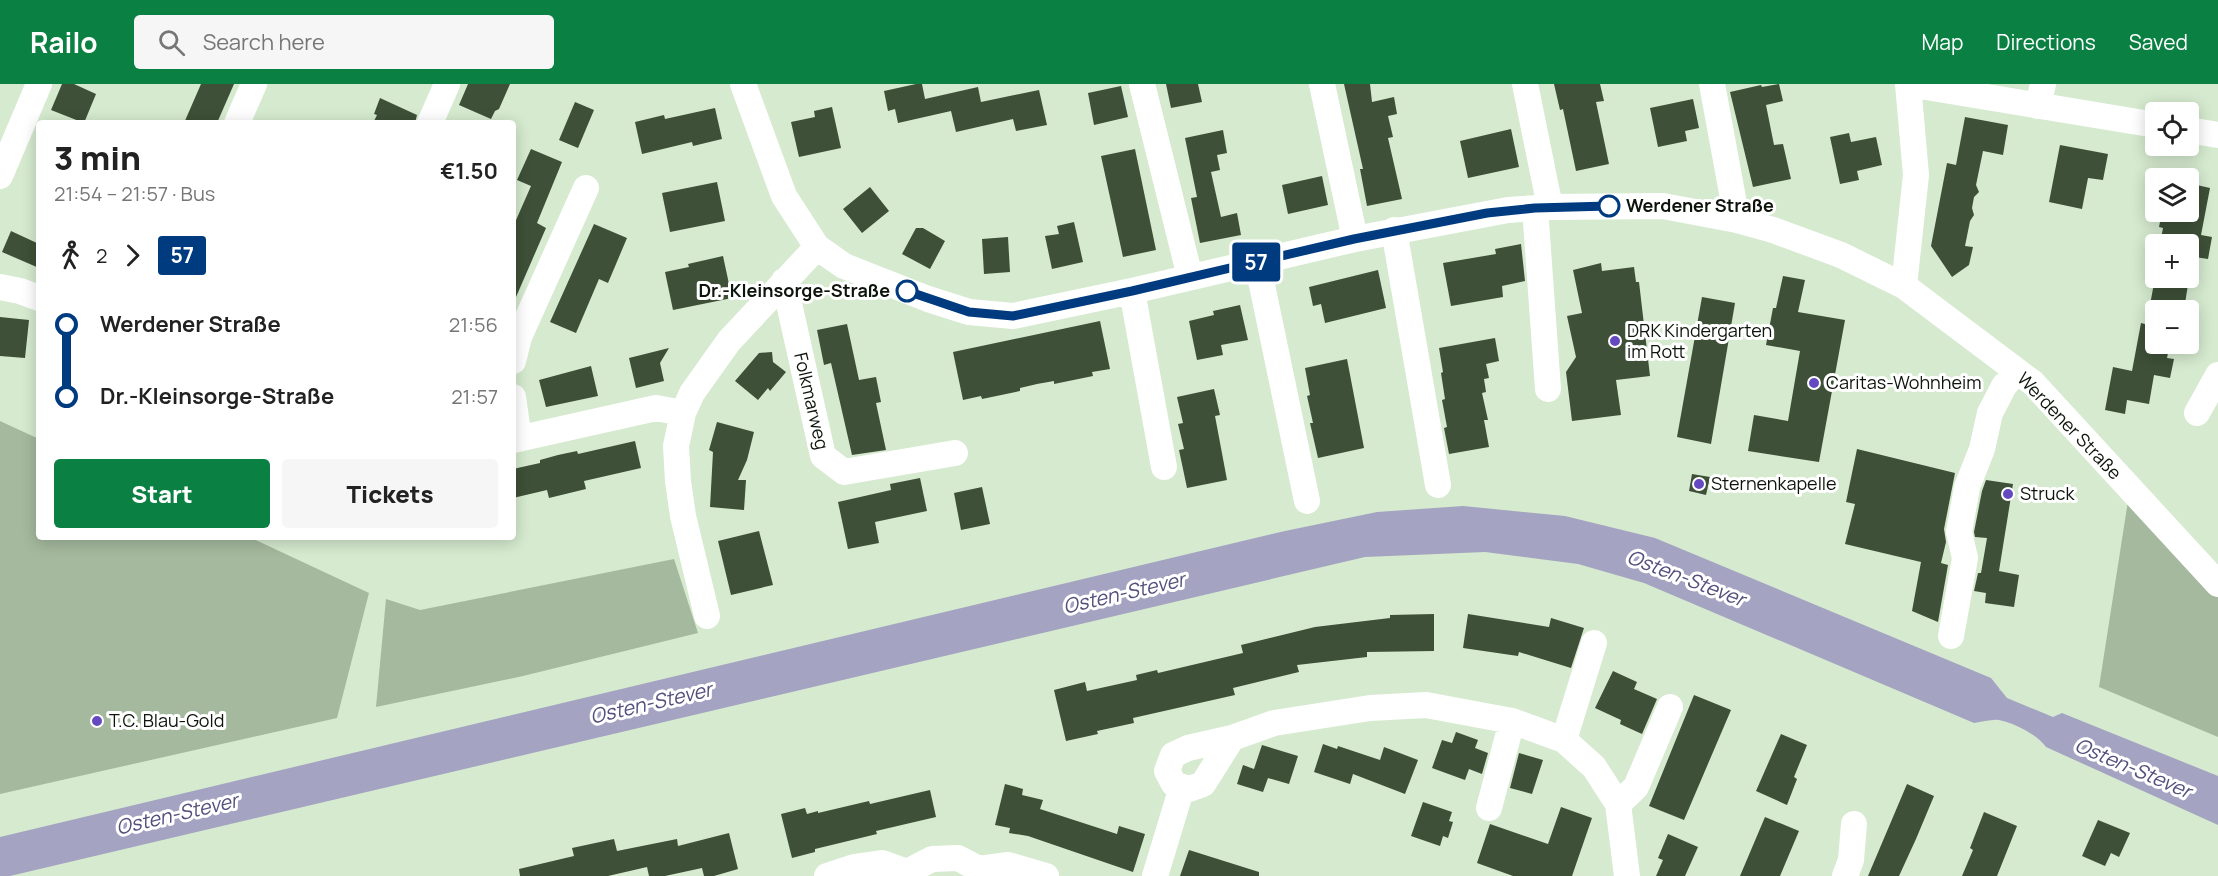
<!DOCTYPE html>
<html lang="en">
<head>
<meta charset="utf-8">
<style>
	body { margin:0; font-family:Manrope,sans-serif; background:#f6f6f6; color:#222; height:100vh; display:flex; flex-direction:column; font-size:22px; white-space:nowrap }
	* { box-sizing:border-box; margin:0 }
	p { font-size:20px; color:#767676 }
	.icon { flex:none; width:33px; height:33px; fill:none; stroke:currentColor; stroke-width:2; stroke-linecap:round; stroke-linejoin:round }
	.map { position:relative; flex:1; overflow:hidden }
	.details { position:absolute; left:36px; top:36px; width:480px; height:420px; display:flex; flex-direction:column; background:#fff; border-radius:6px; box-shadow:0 3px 15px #0003 }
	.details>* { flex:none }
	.badge { padding:0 12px; border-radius:4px; font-size:21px; line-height:39px }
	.tools { position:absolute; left:2145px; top:18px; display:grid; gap:12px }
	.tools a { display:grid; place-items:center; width:54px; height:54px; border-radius:6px; background:#fff; box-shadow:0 3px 15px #0003; font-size:30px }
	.map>.badge { position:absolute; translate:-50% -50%; box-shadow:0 0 0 3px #fff }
	.legs { display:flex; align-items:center; gap:9px; height:66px; padding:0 18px; font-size:20px }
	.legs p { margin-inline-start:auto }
	.overview { display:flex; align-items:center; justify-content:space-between; height:102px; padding:0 18px }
	h1 { font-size:33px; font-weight:800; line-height:45px }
	.cta { display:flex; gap:12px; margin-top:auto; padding:12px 18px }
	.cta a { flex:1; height:69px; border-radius:6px; background:#0b8043; color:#fff; font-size:24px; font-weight:800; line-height:69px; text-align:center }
	.cta a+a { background:#f6f6f6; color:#222 }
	ul { padding:0 18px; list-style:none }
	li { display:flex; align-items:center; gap:21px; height:72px; font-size:22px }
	li i { display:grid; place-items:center; width:9px; height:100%; margin:0 8px; background:currentColor }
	li i::after { content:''; width:15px; height:15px; margin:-8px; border:4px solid; border-radius:50%; background:#fff }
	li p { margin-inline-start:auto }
	li:first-child i { background:linear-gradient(#0000 50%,currentColor 0) }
	li:last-child i { background:linear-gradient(currentColor 50%,#0000 0) }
	header { display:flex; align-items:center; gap:36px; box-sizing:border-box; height:84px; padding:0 30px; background:#0b8043; color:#fff }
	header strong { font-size:28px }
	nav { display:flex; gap:33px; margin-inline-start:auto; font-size:21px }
	.search { width:420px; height:54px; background:#f6f6f6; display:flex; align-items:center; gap:15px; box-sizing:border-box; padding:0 21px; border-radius:6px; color:#767676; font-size:22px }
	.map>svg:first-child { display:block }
	.green { fill:#a4b99e }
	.water { fill:#a5a3c2 }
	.building { fill:#3e5038 }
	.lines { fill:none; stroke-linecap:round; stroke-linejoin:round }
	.minor { stroke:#fff; stroke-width:26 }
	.line-1-casing { stroke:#fff; stroke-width:14 }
	.line-1 { stroke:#003b80; stroke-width:9 }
	.stop-1-dot { fill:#fff; stroke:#003b80; stroke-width:3 }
	.poi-dot { fill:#6449c1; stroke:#fff; stroke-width:2 }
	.labels { text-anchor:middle; stroke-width:6; stroke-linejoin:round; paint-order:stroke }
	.stop-label { font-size:18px; font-weight:bold; fill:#0d140b; stroke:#fff; text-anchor:start }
	.poi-label { font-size:18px; fill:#0d140b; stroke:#fff; text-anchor:start }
	.street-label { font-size:18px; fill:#0d140b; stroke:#fff }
	.water-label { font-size:20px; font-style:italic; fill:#544f7d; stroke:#fff }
</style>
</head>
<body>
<header>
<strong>Railo</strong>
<div class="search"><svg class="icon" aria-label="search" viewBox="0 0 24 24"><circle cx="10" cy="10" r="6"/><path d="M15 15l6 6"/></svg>Search here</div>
<nav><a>Map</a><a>Directions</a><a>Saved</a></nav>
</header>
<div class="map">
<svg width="2218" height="792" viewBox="0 0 2218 792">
	<rect width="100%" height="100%" fill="#d5eacf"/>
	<path class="green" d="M 0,337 L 39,355 L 39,453 L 249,453 L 369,509 L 337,634 L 0,710 Z
		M 2130,404 L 2218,499 L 2218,653 L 2099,603 Z
		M 674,475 L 698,549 L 523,592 L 376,623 L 386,515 L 420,526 Z"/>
	<path class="water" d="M 1463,422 L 1565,432 L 1655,454 L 1991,594 L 2007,614 L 2053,633 L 2062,629 L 2218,692 L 2218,741 L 2046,663 C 2038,651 2014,639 1999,636 C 1992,635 1982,638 1974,639 L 1644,499 L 1578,480 L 1485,468 L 1365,473 L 10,792 L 0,792 L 0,753 L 1285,447 L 1377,428 Z"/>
	<path class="building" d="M 62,0 L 74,0 L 96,10 L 84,39 L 51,26 Z
		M 201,0 L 234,0 L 217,39 L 184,39 Z
		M 468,0 L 510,0 L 499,25 L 495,27 L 491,35 L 459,21 Z
		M 916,0 L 922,0 L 925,15 L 978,3 L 981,18 L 1039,6 L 1047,41 L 1016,47 L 1013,35 L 956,48 L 951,27 L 898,39 L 895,25 L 888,27 L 884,7 Z
		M 1166,0 L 1198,0 L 1202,18 L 1171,24 Z
		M 1344,0 L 1370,0 L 1372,18 L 1394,13 L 1397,30 L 1388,32 L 1393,53 L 1388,54 L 1402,115 L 1367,122 L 1360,85 L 1363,85 Z
		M 1554,0 L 1600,0 L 1604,17 L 1596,18 L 1609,80 L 1576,87 L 1563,25 L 1560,26 Z
		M 1779,0 L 1783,17 L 1766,21 L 1774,61 L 1783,60 L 1791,95 L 1753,103 L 1730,8 L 1761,1 L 1762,3 Z
		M 1121,2 L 1128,33 L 1094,41 L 1088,9 Z
		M 380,14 L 417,31 L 415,39 L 373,39 L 377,31 L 374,30 Z
		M 1693,15 L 1699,44 L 1685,47 L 1687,57 L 1658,63 L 1650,24 Z
		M 575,18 L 594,26 L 578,64 L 559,56 Z
		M 832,23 L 841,64 L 799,73 L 791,38 L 815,33 L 814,27 Z
		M 715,24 L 722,55 L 693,62 L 692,58 L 642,70 L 635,38 L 664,31 L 665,35 Z
		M 1965,33 L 2008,41 L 2003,71 L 1983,67 L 1976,101 L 1979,108 L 1974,113 L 1972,124 L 1974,131 L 1970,137 L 1965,162 L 1973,163 L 1969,181 L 1952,193 L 1931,162 L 1947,79 L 1956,81 Z
		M 1511,45 L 1519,83 L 1468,94 L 1460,57 Z
		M 1223,46 L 1227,69 L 1217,71 L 1220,86 L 1211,88 L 1221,133 L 1237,129 L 1241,151 L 1200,159 L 1191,114 L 1197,113 L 1185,54 Z
		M 1849,49 L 1851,58 L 1876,53 L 1882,81 L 1857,87 L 1859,96 L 1840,100 L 1830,53 Z
		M 2060,61 L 2108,70 L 2103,96 L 2088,94 L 2082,125 L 2049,118 Z
		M 531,65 L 562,78 L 537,139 L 546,144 L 513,220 L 513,143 L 531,102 L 517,96 Z
		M 1135,65 L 1156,166 L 1123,173 L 1101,72 Z
		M 1322,92 L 1328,121 L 1288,130 L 1282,101 Z
		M 717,98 L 725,137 L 670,148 L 662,109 Z
		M 2188,99 L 2210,104 L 2201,151 L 2212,153 L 2208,175 L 2188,172 L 2188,160 L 2160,160 L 2163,144 L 2159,143 L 2162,128 L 2188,128 Z
		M 870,103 L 889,127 L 862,149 L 843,125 Z
		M 1074,138 L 1083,178 L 1052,185 L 1045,152 L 1059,150 L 1057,142 Z
		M 594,140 L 627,154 L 608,199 L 599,195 L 576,249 L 550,238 Z
		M 916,144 L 923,144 L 945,157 L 930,185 L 902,170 Z
		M 11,147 L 39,160 L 39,184 L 2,168 Z
		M 1008,153 L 1010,188 L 984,190 L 982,155 Z
		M 1521,160 L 1525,197 L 1502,202 L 1503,213 L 1451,222 L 1443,179 L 1496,170 L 1495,165 Z
		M 723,172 L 732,214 L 673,226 L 665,188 L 689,183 L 688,180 Z
		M 1601,179 L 1602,187 L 1634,183 L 1636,198 L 1639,198 L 1650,292 L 1616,296 L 1621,331 L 1572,337 L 1566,288 L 1576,273 L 1567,232 L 1582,229 L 1573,186 Z
		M 1378,186 L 1386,224 L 1325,239 L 1321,220 L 1313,222 L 1309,203 Z
		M 1783,192 L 1805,196 L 1798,228 L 1845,236 L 1819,378 L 1748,367 L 1754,331 L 1788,337 L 1800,267 L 1766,261 L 1773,224 L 1776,224 Z
		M 2155,194 L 2189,194 L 2184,226 L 2149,226 Z
		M 1702,213 L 1735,219 L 1711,360 L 1677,353 Z
		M 1240,221 L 1248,256 L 1221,261 L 1223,271 L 1197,276 L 1189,237 L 1214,231 L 1213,227 Z
		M 0,233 L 29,236 L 25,274 L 0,272 Z
		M 1100,237 L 1110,285 L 1092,288 L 1093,292 L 1054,300 L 1054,297 L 1037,300 L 1020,304 L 1020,307 L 982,315 L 981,312 L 963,316 L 953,268 Z
		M 2141,239 L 2156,243 L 2156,260 L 2170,260 L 2167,274 L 2174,275 L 2170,294 L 2154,291 L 2149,320 L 2127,316 L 2125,330 L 2105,326 L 2113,283 L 2132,287 Z
		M 847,240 L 859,296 L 876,293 L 881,318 L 876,319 L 886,366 L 852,371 L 831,279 L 824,281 L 817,246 Z
		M 1495,254 L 1499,277 L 1486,280 L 1489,294 L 1484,295 L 1486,308 L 1482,309 L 1488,336 L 1484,336 L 1489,363 L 1449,370 L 1444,344 L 1447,343 L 1442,316 L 1445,315 L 1441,289 L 1443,288 L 1439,264 Z
		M 669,264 L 660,279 L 664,297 L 636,304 L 629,274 Z
		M 772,268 L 773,278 L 786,288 L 770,307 L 768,304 L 758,316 L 735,297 L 759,269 Z
		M 1347,275 L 1364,364 L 1318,374 L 1310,339 L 1313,339 L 1307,312 L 1310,311 L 1305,284 Z
		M 591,282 L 598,312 L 546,323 L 539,296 Z
		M 1214,305 L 1220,331 L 1215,332 L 1227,396 L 1187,404 L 1179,366 L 1184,365 L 1178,340 L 1183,339 L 1177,313 Z
		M 717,338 L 754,348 L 747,376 L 738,396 L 746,396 L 744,426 L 710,423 L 713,368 L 709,366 Z
		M 635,357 L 641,384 L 584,397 L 586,405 L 549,414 L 547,406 L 513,414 L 513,385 L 540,379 L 540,376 L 558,371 L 577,367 L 578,370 Z
		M 1857,365 L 1955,389 L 1944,445 L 1946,458 L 1941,479 L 1948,481 L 1938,538 L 1912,527 L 1921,478 L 1845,460 L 1855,420 L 1846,418 Z
		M 1692,390 L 1710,393 L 1706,411 L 1689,407 Z
		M 920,394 L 927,427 L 875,438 L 879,459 L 848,465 L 838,418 L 891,406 L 890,400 Z
		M 1986,396 L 2013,400 L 1999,487 L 2019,491 L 2014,523 L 1985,519 L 1986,509 L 1974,507 L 1978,489 L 1981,489 L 1987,454 L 1975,453 L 1974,448 L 1982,407 Z
		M 982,403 L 990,440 L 961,446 L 954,409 Z
		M 759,447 L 773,501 L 731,511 L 718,457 Z
		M 1434,530 L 1434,567 L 1367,568 L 1367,573 L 1297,581 L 1299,588 L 1233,604 L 1235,611 L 1133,634 L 1134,639 L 1097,647 L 1098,650 L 1066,657 L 1054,606 L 1085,598 L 1087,607 L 1137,596 L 1136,591 L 1157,586 L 1158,589 L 1243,569 L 1241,561 L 1315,543 L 1390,534 L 1390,531 Z
		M 1468,530 L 1549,543 L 1551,534 L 1584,544 L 1571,584 L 1519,568 L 1518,572 L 1463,564 Z
		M 1613,587 L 1637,598 L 1634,605 L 1657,615 L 1642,650 L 1620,640 L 1621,636 L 1595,624 Z
		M 1694,611 L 1731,626 L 1684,736 L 1649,722 Z
		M 1456,648 L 1478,656 L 1475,664 L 1488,669 L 1482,690 L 1469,685 L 1465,696 L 1432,684 L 1442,656 L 1452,659 Z
		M 1781,650 L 1807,661 L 1794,693 L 1797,695 L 1787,721 L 1756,707 Z
		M 1323,660 L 1337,665 L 1338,662 L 1380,676 L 1384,663 L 1418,676 L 1405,710 L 1353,690 L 1350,700 L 1314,688 Z
		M 1262,661 L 1298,672 L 1289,700 L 1268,694 L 1263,708 L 1237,700 L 1243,681 L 1254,685 Z
		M 1519,669 L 1543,676 L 1532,710 L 1510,704 Z
		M 1005,700 L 1023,705 L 1022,711 L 1043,716 L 1040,725 L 1117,750 L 1119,742 L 1145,750 L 1133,788 L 1028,752 L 1009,749 L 1010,744 L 995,741 Z
		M 1907,700 L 1934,712 L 1916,755 L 1899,792 L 1868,792 Z
		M 930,706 L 936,733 L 876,747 L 877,750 L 815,765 L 815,768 L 792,774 L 781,730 L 805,724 L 807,730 L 818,727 L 818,729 L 869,717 L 870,720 Z
		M 1423,718 L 1452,728 L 1449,737 L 1453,738 L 1448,754 L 1443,752 L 1440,762 L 1411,752 Z
		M 1561,723 L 1592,734 L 1572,792 L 1513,792 L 1477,779 L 1490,740 L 1548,760 Z
		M 1984,728 L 2017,742 L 1997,792 L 1962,792 L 1973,766 L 1970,764 Z
		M 1765,733 L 1799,747 L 1780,792 L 1740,792 Z
		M 2098,736 L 2130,749 L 2119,773 L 2111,769 L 2105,782 L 2082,772 Z
		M 729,749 L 738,785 L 714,792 L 704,792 L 702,784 L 665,792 L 649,792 L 647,783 L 608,792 L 520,792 L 519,785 L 574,772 L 572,764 L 614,755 L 617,767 L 677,755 L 678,762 Z
		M 1668,750 L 1698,763 L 1685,792 L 1656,792 L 1663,776 L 1658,774 Z
		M 1189,766 L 1259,788 L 1259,792 L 1180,792 Z"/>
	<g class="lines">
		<path class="minor" d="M 743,0 L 784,112 L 817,163 L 844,182 L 928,215 L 969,228 L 1013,232 L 1132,207 L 1355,155 L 1508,126 L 1550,123 L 1663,122 L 1737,136 L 1773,146 L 1841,171 L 1904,202 L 2033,299 L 2218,500
			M 1142,0 L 1190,193
			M 1322,0 L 1355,155
			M 1525,0 L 1550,123
			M 1712,0 L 1737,136
			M 2038,22 L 2043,0
			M 237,39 L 254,0
			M 430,39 L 447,0
			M 2188,46 L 2218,51
			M 0,92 L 39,0
			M 1535,124 L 1548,305
			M 1394,146 L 1438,401
			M 1257,177 L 1307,417
			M 784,197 L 823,372 L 844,388 L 955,369
			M 1904,202 L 1916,91 L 1908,0 L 2156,41
			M 0,203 L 20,207 L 39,214
			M 1132,207 L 1164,383
			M 513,277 L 519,253 L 586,104
			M 513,313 L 519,355
			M 2197,329 L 2218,291
			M 513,356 L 656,324 L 683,329
			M 707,532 L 683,432 L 678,397 L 676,362 L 683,329 L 692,309 L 729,257 L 817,163
			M 1951,552 L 1965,474 L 1959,448 L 1967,403 L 1982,365 L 1990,329 L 2004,302 L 2017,287
			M 1232,654 L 1203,700 L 1189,705 L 1174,700 L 1167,687 L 1173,671 L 1188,664 L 1232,654 L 1274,639 L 1370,624 L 1426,621 L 1512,637 L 1564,656 L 1594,683 L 1618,720 L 1627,792
			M 1564,656 L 1594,559
			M 1618,720 L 1636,703 L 1670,623
			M 1489,724 L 1512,637
			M 827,792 L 854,783 L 882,779 L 907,788 L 932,775 L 958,774 L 979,785 L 1008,781 L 1046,792
			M 1155,792 L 1182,703
			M 1845,792 L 1851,776 L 1854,740"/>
	</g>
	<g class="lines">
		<defs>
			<path id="line-1" d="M 907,207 L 969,228 L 1013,232 L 1132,207 L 1354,155 L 1487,129 L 1535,124 L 1609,122"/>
		</defs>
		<use href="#line-1" class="line-1-casing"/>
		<use href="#line-1" class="line-1"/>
	</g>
	<g class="stop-1-dot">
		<circle cx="1609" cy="122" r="10"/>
		<circle cx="907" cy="207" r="10"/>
	</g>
	<g class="poi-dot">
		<circle cx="1615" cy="257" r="6"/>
		<circle cx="1814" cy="299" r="6"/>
		<circle cx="1699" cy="400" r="6"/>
		<circle cx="2008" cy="410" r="6"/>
		<circle cx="97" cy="637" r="6"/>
	</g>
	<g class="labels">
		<g class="stop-label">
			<text x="1626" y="128">Werdener Straße</text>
			<text x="890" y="213" text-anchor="end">Dr.-Kleinsorge-Straße</text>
		</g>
		<g class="poi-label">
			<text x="1627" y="253">DRK Kindergarten<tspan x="1627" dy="21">im Rott</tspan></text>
			<text x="1826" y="305">Caritas-Wohnheim</text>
			<text x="1711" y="406">Sternenkapelle</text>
			<text x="2020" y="416">Struck</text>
			<text x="109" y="643">T.C. Blau-Gold</text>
		</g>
		<g class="street-label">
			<text transform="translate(811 317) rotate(77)" y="6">Folkmarweg</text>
			<text transform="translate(2069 342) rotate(46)" y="6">Werdener Straße</text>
		</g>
		<g class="water-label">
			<text transform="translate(1686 494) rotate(21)" y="7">Osten-Stever</text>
			<text transform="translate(1124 509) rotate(-13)" y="7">Osten-Stever</text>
			<text transform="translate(651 619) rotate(-13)" y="7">Osten-Stever</text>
			<text transform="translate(2133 684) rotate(23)" y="7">Osten-Stever</text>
			<text transform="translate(177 730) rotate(-13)" y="7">Osten-Stever</text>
		</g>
	</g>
</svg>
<div class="tools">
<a><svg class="icon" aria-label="locate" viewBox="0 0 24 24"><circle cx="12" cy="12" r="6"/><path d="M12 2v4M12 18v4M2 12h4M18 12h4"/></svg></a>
<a><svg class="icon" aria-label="layers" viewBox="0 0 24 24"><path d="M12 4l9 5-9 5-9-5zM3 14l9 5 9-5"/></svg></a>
<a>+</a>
<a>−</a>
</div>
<b class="badge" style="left:1256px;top:178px;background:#003b80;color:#fff">57</b>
<section class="details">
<div class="overview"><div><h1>3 min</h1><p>21:54 – 21:57 · Bus</p></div><b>€1.50</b></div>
<div class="legs"><svg class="icon" aria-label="walk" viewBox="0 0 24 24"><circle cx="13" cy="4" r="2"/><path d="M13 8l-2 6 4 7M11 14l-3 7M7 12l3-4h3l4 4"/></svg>2<svg class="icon" aria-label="forward" viewBox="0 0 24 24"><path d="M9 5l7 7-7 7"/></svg><b class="badge" style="background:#003b80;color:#fff">57</b></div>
<ul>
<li><i style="color:#003b80"></i><b>Werdener Straße</b><p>21:56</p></li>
<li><i style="color:#003b80"></i><b>Dr.-Kleinsorge-Straße</b><p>21:57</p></li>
</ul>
<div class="cta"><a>Start</a><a>Tickets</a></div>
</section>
</div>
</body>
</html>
